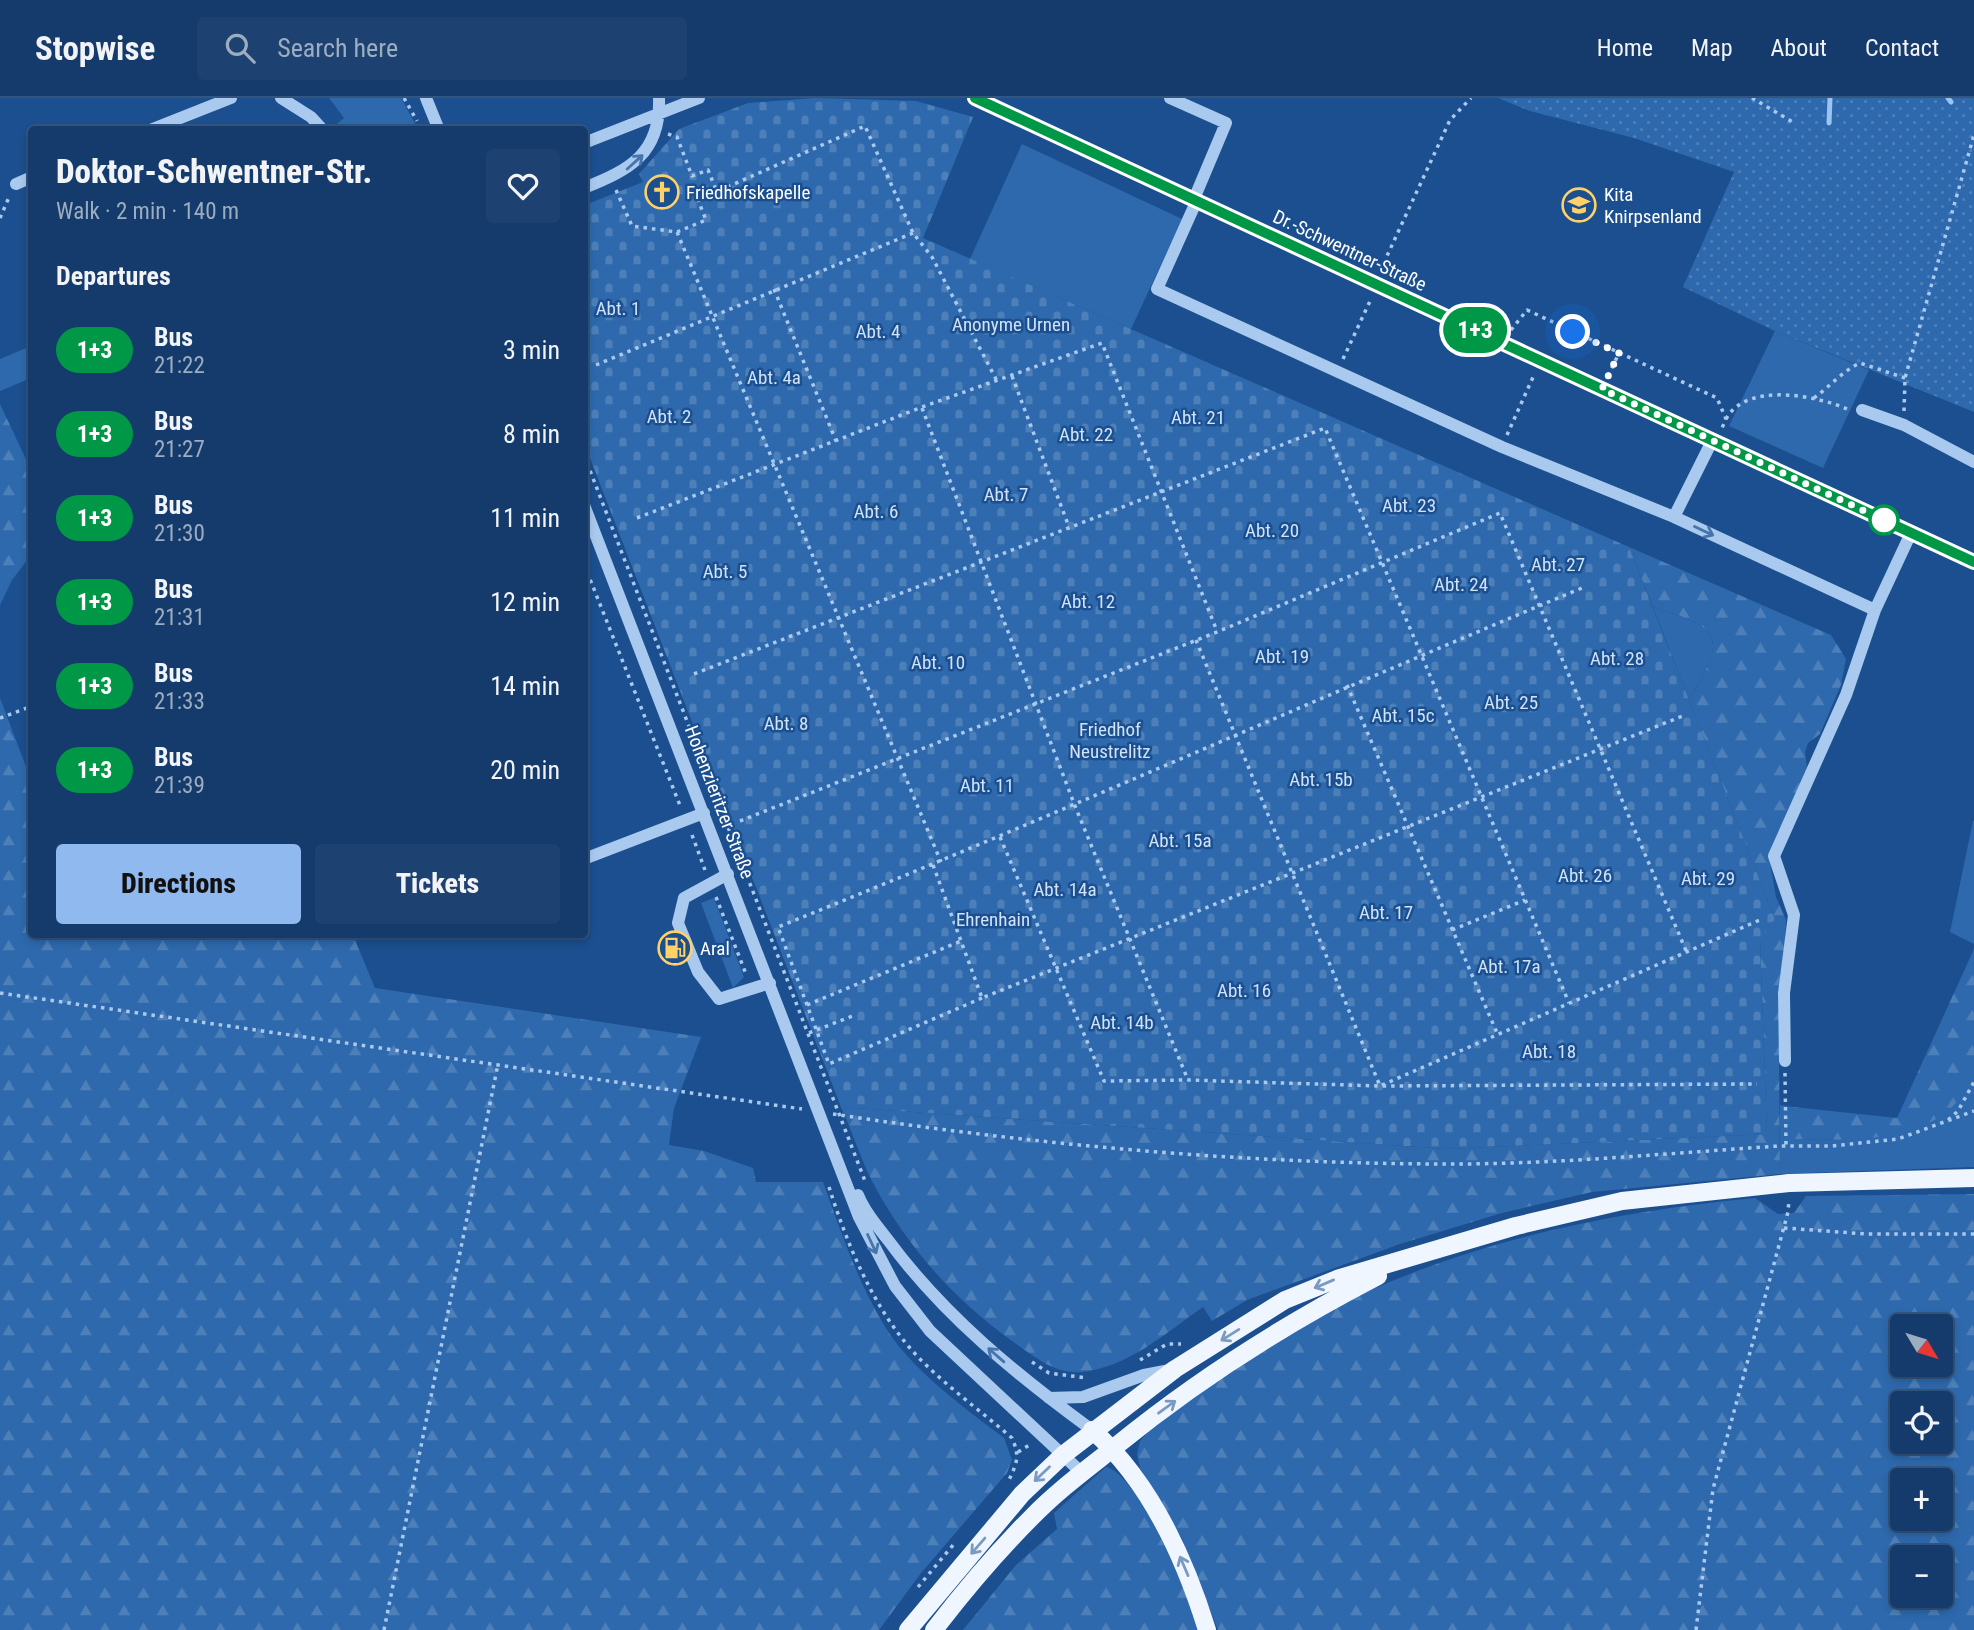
<!DOCTYPE html>
<html lang="en">
<head>
<meta charset="utf-8">
<style>
	body { margin:0; font-family:"Roboto Condensed",sans-serif; background:#1d4271; color:#f1f3f6; height:100vh; display:flex; flex-direction:column; font-size:26px; white-space:nowrap }
	* { box-sizing:border-box; margin:0 }
	p { font-size:23px; color:#9dadc1 }
	.icon { flex:none; width:38px; height:38px; fill:none; stroke:currentColor; stroke-width:2; stroke-linecap:round; stroke-linejoin:round }
	.map { position:relative; flex:1; overflow:hidden }
	.panel { position:absolute; left:28px; top:28px; width:560px; height:812px; display:flex; flex-direction:column; background:#143b6b; border-radius:7px; box-shadow:0 4px 10px #0003,0 0 0 2px #33557e }
	.panel>* { flex:none }
	.badge { padding:0 14px; border-radius:23px; font-size:24px; line-height:46px }
	.needle { width:46px; rotate:128deg }
	.controls { position:absolute; left:1890px; top:1216px; display:grid; gap:14px }
	.controls a { display:grid; place-items:center; width:63px; height:63px; border-radius:7px; background:#143b6b; box-shadow:0 4px 10px #0003,0 0 0 2px #33557e; font-size:35px }
	.you { position:absolute; width:35px; height:35px; margin:-18px; border:5px solid #fff; border-radius:50%; background:#1a73e8; box-shadow:0 0 0 10px #1a73e833 }
	.map>.badge { position:absolute; translate:-50% -50%; box-shadow:0 0 0 4px #fff }
	h2 { padding:0 28px; font-size:26px; line-height:63px }
	.round { display:grid; place-items:center; flex:none; width:74px; height:74px; border-radius:7px; background:#1d4271 }
	.summary { display:flex; align-items:center; justify-content:space-between; height:119px; padding:0 28px }
	h1 { font-size:33px; font-weight:800; line-height:52px }
	.action { display:flex; gap:14px; margin-top:auto; padding:14px 28px }
	.action a { flex:1; height:80px; border-radius:7px; background:#90b9f0; color:#111; font-size:28px; font-weight:800; line-height:80px; text-align:center }
	.action a+a { background:#1d4271; color:#f1f3f6 }
	ul { padding:0; list-style:none }
	li { display:flex; align-items:center; gap:21px; height:84px; padding:0 28px }
	li div { flex:1 }
	li b { display:block; font-size:26px }
	li em { font-style:normal }
	li .badge { min-width:77px; font-weight:700; text-align:center }
	header { display:flex; align-items:center; gap:42px; box-sizing:border-box; height:98px; padding:0 35px; background:#143b6b; border-bottom:2px solid #33557e }
	header strong { font-size:33px }
	nav { display:flex; gap:38px; margin-inline-start:auto; font-size:24px }
	.search { width:490px; height:63px; background:#1d4271; display:flex; align-items:center; gap:18px; box-sizing:border-box; padding:0 24px; border-radius:7px; color:#9dadc1; font-size:26px }
	.map>svg:first-child { display:block }
	.grass { fill:#2e69ad }
	.forest { fill:url(#forest-firs); fill-rule:evenodd }
	.cemetery { fill:url(#cemetery-stones) }
	.park { fill:url(#park-dots) }
	.lines { fill:none; stroke-linecap:round; stroke-linejoin:round }
	.stream { stroke:#9cc4f0; stroke-width:5 }
	.path { stroke:#a9c9ee; stroke-width:3.5; stroke-dasharray:3.5 5; stroke-linecap:butt }
	.minor { stroke:#a9c9ee; stroke-width:12 }
	.major { stroke:#f0f6ff; stroke-width:18 }
	.oneway { stroke:#4674ac }
	.oneway2 { stroke:#7b9ac1 }
	.line-casing { stroke:#fff; stroke-width:16 }
	.line { stroke:#009847; stroke-width:10 }
	.walk { stroke:#fff; stroke-width:7; stroke-dasharray:0 12.6 }
	.stop-dot { fill:#fff; stroke:#009847; stroke-width:3.5 }
	.labels { text-anchor:middle; stroke-width:5; stroke-linejoin:round; paint-order:stroke }
	.poi-label { font-size:19px; fill:#fff; stroke:#1b4f8f; text-anchor:start }
	.street-label { font-size:19px; fill:#fff; stroke:#1b4f8f }
	.park-label { font-size:19px; fill:#cfe3fa; stroke:#1b4f8f }
</style>
</head>
<body>
<header>
<strong>Stopwise</strong>
<div class="search"><svg class="icon" aria-label="search" viewBox="0 0 24 24"><circle cx="10" cy="10" r="6"/><path d="M15 15l6 6"/></svg>Search here</div>
<nav><a>Home</a><a>Map</a><a>About</a><a>Contact</a></nav>
</header>
<div class="map">
<svg width="1974" height="1532" viewBox="0 0 1974 1532">
	<defs>
		<pattern id="forest-firs" width="22" height="20" patternUnits="userSpaceOnUse" patternTransform="scale(1.75)"><rect width="22" height="20" fill="#2e69ad"/><path d="M5 1l3.5 6h-7zM16 11l3.5 6h-7z" fill="#4d80b9"/></pattern>
		<pattern id="cemetery-stones" width="16" height="16" patternUnits="userSpaceOnUse" patternTransform="scale(1.75)"><rect width="16" height="16" fill="#2e69ad"/><path d="M2 7V4a2 2 0 0 1 4 0v3zM10 15v-3a2 2 0 0 1 4 0v3z" fill="#4d80b9"/></pattern>
		<pattern id="park-dots" width="8" height="8" patternUnits="userSpaceOnUse" patternTransform="scale(1.75)"><rect width="8" height="8" fill="#2e69ad"/><path d="M2 2h.1M6 6h.1" fill="none" stroke="#4d80b9" stroke-width="1.8" stroke-linecap="round"/></pattern>
	</defs>
	<rect width="100%" height="100%" fill="#1b4f8f"/>
	<path class="grass" d="M 329,0 L 401,0 L 418,31 L 335,31 L 333,29 L 344,20 Z
		M 1022,46 L 1182,121 L 1131,231 L 970,161 Z
		M 1775,233 L 1869,272 L 1823,370 L 1729,328 Z
		M 31,248 L 31,280 L 0,293 L 0,261 Z
		M 1653,509 C 1722,530 1728,538 1689,602 Z
		M 1973,723 L 1974,723 L 1974,846 L 1950,834 Z
		M 714,800 L 744,879 L 733,890 L 701,805 Z
		M 1974,969 L 1974,1069 L 1780,1076 L 1780,1007 L 1793,1009 L 1793,1041 L 1834,1042 L 1898,1035 L 1964,994 Z"/>
	<path class="forest" d="M 0,306 L 32,374 L 31,457 L 12,482 L 0,507 Z
		M 1629,449 L 1831,537 L 1846,561 L 1841,587 L 1820,636 L 1808,645 L 1805,654 L 1807,669 L 1769,759 L 1776,799 L 1786,822 L 1779,958 L 1780,1076 L 1592,1094 L 1502,1115 L 1400,1146 L 1247,1202 L 1212,1223 L 1203,1209 C 1166,1235 1128,1269 1082,1274 C 1055,1276 1036,1260 1015,1245 C 955,1203 906,1148 872,1083 C 860,1059 852,1033 841,1009 L 1447,1051 L 1767,1036 L 1760,840 L 1775,821 L 1689,602 C 1728,538 1722,530 1653,509 Z
		M 0,600 L 31,682 L 32,836 L 353,837 L 375,890 L 701,939 L 674,1010 L 669,1047 L 704,1053 L 753,1070 L 756,1084 L 823,1084 C 840,1131 856,1179 881,1222 C 908,1270 961,1307 1004,1340 L 1012,1362 L 1007,1375 L 921,1475 L 879,1532 L 0,1532 Z
		M 1974,851 C 1974,878 1974,905 1974,932 C 1974,943 1974,958 1974,969 C 1957,1047 1854,1043 1792,1041 L 1793,1009 L 1897,1020 Z
		M 1974,1096 L 1974,1532 L 1218,1532 L 1182,1441 L 1140,1370 L 1137,1356 L 1140,1343 L 1149,1333 C 1208,1288 1269,1243 1335,1209 C 1467,1143 1609,1114 1755,1100 L 1778,1116 L 1794,1115 L 1806,1098 ZM 1902,1228 L 1941,1228 L 1941,1267 L 1902,1267 ZM 1902,1306 L 1941,1306 L 1941,1344 L 1902,1344 ZM 1902,1382 L 1941,1382 L 1941,1421 L 1902,1421 ZM 1902,1460 L 1941,1460 L 1941,1498 L 1902,1498 Z
		M 1106,1369 C 1139,1376 1189,1500 1199,1532 L 963,1532 L 1016,1467 L 1057,1431 L 1054,1415 Z"/>
	<path class="cemetery" d="M 815,0 L 916,3 L 973,19 L 923,140 L 1629,449 L 1775,821 L 1760,841 L 1767,1036 L 1447,1051 L 841,1009 L 585,347 L 585,107 L 643,84 L 639,76 L 679,31 L 748,5 Z"/>
	<path class="park" d="M 1498,0 L 1974,0 L 1974,314 L 1775,233 L 1683,189 L 1734,74 L 1634,40 L 1530,13 Z"/>
	<g class="lines">
		<path class="stream" d="M 1948,0 L 1951,4
			M 1829,25 L 1830,0"/>
		<path class="path" d="M 404,0 L 417,23
			M 1752,0 L 1796,26
			M 668,36 L 677,39 L 692,78 L 708,72 L 717,94
			M 616,92 L 632,128 L 677,134 L 941,764
			M 0,120 L 10,97
			M 677,134 L 706,122 L 698,102 L 865,28 L 913,135 L 932,159 L 997,283
			M 1380,173 L 1450,22 L 1471,0
			M 774,191 L 836,343
			M 1511,232 L 1527,212 L 1717,300 L 1726,321 L 1722,330
			M 1343,261 L 1371,201
			M 596,267 L 913,135
			M 1012,278 L 1069,429
			M 1608,278 L 1619,255
			M 1814,300 C 1829,289 1844,272 1860,265 L 1905,280
			M 922,310 L 1075,708 L 1188,982
			M 1904,313 L 1905,280 L 1974,37
			M 1726,321 C 1746,284 1815,297 1847,311
			M 1507,337 L 1534,277
			M 584,357 L 865,1083
			M 637,420 L 922,309 L 1102,245 L 1217,533
			M 584,466 L 681,710
			M 1196,542 L 1380,988 L 1762,821
			M 694,576 L 1325,330 L 1569,905
			M 1347,587 L 1497,935
			M 0,620 L 32,608
			M 740,723 L 1217,534 L 1500,415 L 1687,855
			M 692,737 L 705,772
			M 1000,739 L 1104,983 L 1188,982 L 1380,988 L 1757,986
			M 933,767 L 982,900 L 1685,617
			M 716,799 L 746,876
			M 1452,832 L 1525,802
			M 0,895 L 802,1011
			M 982,900 L 829,966 L 778,829 C 1048,721 1313,602 1582,490
			M 807,907 L 961,843
			M 809,935 L 855,917
			M 1785,975 L 1786,1048
			M 833,1016 C 1037,1047 1245,1066 1451,1066 C 1560,1066 1670,1055 1779,1048 L 1832,1048 L 1898,1041 L 1974,1013
			M 1948,1022 L 1958,1013 L 1974,984
			M 829,1089 C 848,1149 876,1217 922,1263 C 950,1291 982,1314 1012,1340 C 1020,1358 1017,1365 1009,1382
			M 1784,1130 L 1867,1136 L 1974,1136
			M 1140,1262 L 1167,1246 L 1181,1246
			M 1032,1264 L 1049,1275 L 1087,1280
			M 1018,1354 L 1031,1346
			M 918,1489 L 954,1446
			M 384,1532 L 498,966
			M 1696,1532 L 1713,1391 L 1788,1114 L 1789,1102"/>
		<path class="minor" d="M 281,0 L 311,19 L 323,32
			M 426,0 L 439,32
			M 975,0 L 1974,464
			M 1170,0 L 1226,25 L 1194,101
			M 150,32 L 231,0
			M 584,45 L 699,0
			M 16,86 L 32,79
			M 584,90 C 630,72 661,55 659,0
			M 1197,102 L 1157,191 L 1502,349 L 1674,419
			M 1862,312 L 1904,327 L 1974,364
			M 1712,343 L 1674,419 L 1875,512
			M 584,407 L 859,1119 L 895,1188 L 930,1233 L 1081,1374
			M 584,761 L 704,715
			M 728,776 L 684,800 L 678,825 L 698,874 L 719,901 L 770,885
			M 1785,963 L 1784,895 L 1794,817 L 1774,758 L 1846,597 L 1875,512 L 1911,435
			M 858,1097 C 865,1114 877,1128 888,1142 C 944,1218 1017,1277 1092,1332
			M 1049,1300 L 1083,1299 L 1144,1277 L 1170,1272"/>
		<path class="major" d="M 1092,1332 C 1149,1382 1185,1461 1207,1532
			M 908,1532 L 1022,1396 L 1063,1357 L 1175,1271 L 1285,1202 L 1337,1181 L 1516,1128 L 1622,1103 L 1789,1085 L 1974,1080
			M 934,1532 C 964,1493 996,1455 1031,1420 C 1057,1393 1087,1371 1116,1348 C 1197,1282 1285,1226 1378,1178"/>
	</g>
	<defs><path id="oneway-shaft" d="M-6 0H5M1.5-3L5.5 0L1.5 3" fill="none" stroke-width="1.6" stroke-linecap="round" stroke-linejoin="round" transform="scale(1.75)"/></defs>
	<g class="oneway">
		<use href="#oneway-shaft" transform="translate(635 64) rotate(-42)"/>
		<use href="#oneway-shaft" transform="translate(1704 433) rotate(25)"/>
		<use href="#oneway-shaft" transform="translate(872 1146) rotate(65)"/>
		<use href="#oneway-shaft" transform="translate(996 1257) rotate(-139)"/>
	</g>
	<g class="oneway2">
		<use href="#oneway-shaft" transform="translate(1324 1186) rotate(157)"/>
		<use href="#oneway-shaft" transform="translate(1230 1237) rotate(148)"/>
		<use href="#oneway-shaft" transform="translate(1167 1309) rotate(-36)"/>
		<use href="#oneway-shaft" transform="translate(1042 1376) rotate(136)"/>
		<use href="#oneway-shaft" transform="translate(978 1448) rotate(131)"/>
		<use href="#oneway-shaft" transform="translate(1184 1468) rotate(-113)"/>
	</g>
	<g class="lines">
		<defs>
			<path id="line" d="M 975,0 L 1974,464"/>
		</defs>
		<use href="#line" class="line-casing"/>
		<use href="#line" class="line"/>
		<path class="walk" d="M 1573,234 L 1619,255 L 1602,291 L 1884,422"/>
	</g>
	<defs>
		<symbol id="church-ring" viewBox="-11 -11 22 22"><circle r="9.5" fill="#1b4f8f" stroke="#ffd166" stroke-width="1.5"/><path d="M-1.2-6h2.4v3.5h3.3v2.4h-3.3V6h-2.4V-.1h-3.3v-2.4h3.3Z" fill="#ffd166"/></symbol>
		<symbol id="school-ring" viewBox="-11 -11 22 22"><circle r="9.5" fill="#1b4f8f" stroke="#ffd166" stroke-width="1.5"/><path d="M0-5L7-2L0 1L-7-2ZM-4 1L0 2.5L4 1V4Q0 6-4 4Z" fill="#ffd166"/></symbol>
		<symbol id="fuel-ring" viewBox="-11 -11 22 22"><circle r="9.5" fill="#1b4f8f" stroke="#ffd166" stroke-width="1.5"/><path d="M-5.5-6h7V0h2V4h1.3V-2.5L3-4.5l.8-.8L6-3V5H2.5V1h-1V6h-7ZM-4.2-4.7v3.2H.2V-4.7Z" fill="#ffd166"/></symbol>
	</defs>
	<g fill-rule="evenodd">
		<use href="#church-ring" x="643" y="75" width="38" height="38"/>
		<use href="#school-ring" x="1560" y="88" width="38" height="38"/>
		<use href="#fuel-ring" x="656" y="831" width="38" height="38"/>
	</g>
	<circle class="stop-dot" cx="1884" cy="422" r="14"/>
	<g class="labels">
		<g class="poi-label">
			<text x="686" y="101">Friedhofskapelle</text>
			<text x="1604" y="103">Kita<tspan x="1604" dy="22">Knirpsenland</tspan></text>
			<text x="700" y="857">Aral</text>
		</g>
		<g class="street-label">
			<text transform="translate(1350 152) rotate(25)" y="7">Dr.-Schwentner-Straße</text>
			<text transform="translate(720 704) rotate(69)" y="7">Hohenzieritzer Straße</text>
		</g>
		<g class="park-label">
			<text x="618" y="217">Abt. 1</text>
			<text x="1011" y="233">Anonyme Urnen</text>
			<text x="878" y="240">Abt. 4</text>
			<text x="774" y="286">Abt. 4a</text>
			<text x="669" y="325">Abt. 2</text>
			<text x="1198" y="326">Abt. 21</text>
			<text x="1086" y="343">Abt. 22</text>
			<text x="1006" y="403">Abt. 7</text>
			<text x="1409" y="414">Abt. 23</text>
			<text x="876" y="420">Abt. 6</text>
			<text x="1272" y="439">Abt. 20</text>
			<text x="1558" y="473">Abt. 27</text>
			<text x="725" y="480">Abt. 5</text>
			<text x="1461" y="493">Abt. 24</text>
			<text x="1088" y="510">Abt. 12</text>
			<text x="1282" y="565">Abt. 19</text>
			<text x="1617" y="567">Abt. 28</text>
			<text x="938" y="571">Abt. 10</text>
			<text x="1511" y="611">Abt. 25</text>
			<text x="1403" y="624">Abt. 15c</text>
			<text x="786" y="632">Abt. 8</text>
			<text x="1110" y="638">Friedhof<tspan x="1110" dy="22">Neustrelitz</tspan></text>
			<text x="1321" y="688">Abt. 15b</text>
			<text x="987" y="694">Abt. 11</text>
			<text x="1180" y="749">Abt. 15a</text>
			<text x="1585" y="784">Abt. 26</text>
			<text x="1708" y="787">Abt. 29</text>
			<text x="1065" y="798">Abt. 14a</text>
			<text x="1386" y="821">Abt. 17</text>
			<text x="993" y="828">Ehrenhain</text>
			<text x="1509" y="875">Abt. 17a</text>
			<text x="1244" y="899">Abt. 16</text>
			<text x="1122" y="931">Abt. 14b</text>
			<text x="1549" y="960">Abt. 18</text>
		</g>
	</g>
</svg>
<div class="controls">
<a><svg class="needle" viewBox="-14 -14 28 28"><path d="M0-13l5 13h-10z" fill="#e53935"/><path d="M0 13l5-13h-10z" fill="#9dadc1"/></svg></a>
<a><svg class="icon" aria-label="locate" viewBox="0 0 24 24"><circle cx="12" cy="12" r="6"/><path d="M12 2v4M12 18v4M2 12h4M18 12h4"/></svg></a>
<a>+</a>
<a>−</a>
</div>
<div class="you" style="left:1573px;top:234px"></div>
<b class="badge" style="left:1475px;top:232px;background:#009847;color:#fff">1+3</b>
<section class="panel">
<div class="summary"><div><h1>Doktor-Schwentner-Str.</h1><p>Walk · 2 min · 140 m</p></div><a class="round"><svg class="icon" aria-label="heart" viewBox="0 0 24 24"><path d="M12 20l-8-8c-3-5 5-10 8-4 3-6 11-1 8 4z"/></svg></a></div>
<h2>Departures</h2>
<ul>
<li><span class="badge" style="background:#009847;color:#fff">1+3</span><div><b>Bus</b><p>21:22</p></div><em>3 min</em></li>
<li><span class="badge" style="background:#009847;color:#fff">1+3</span><div><b>Bus</b><p>21:27</p></div><em>8 min</em></li>
<li><span class="badge" style="background:#009847;color:#fff">1+3</span><div><b>Bus</b><p>21:30</p></div><em>11 min</em></li>
<li><span class="badge" style="background:#009847;color:#fff">1+3</span><div><b>Bus</b><p>21:31</p></div><em>12 min</em></li>
<li><span class="badge" style="background:#009847;color:#fff">1+3</span><div><b>Bus</b><p>21:33</p></div><em>14 min</em></li>
<li><span class="badge" style="background:#009847;color:#fff">1+3</span><div><b>Bus</b><p>21:39</p></div><em>20 min</em></li>
</ul>
<div class="action"><a>Directions</a><a>Tickets</a></div>
</section>
</div>
</body>
</html>
